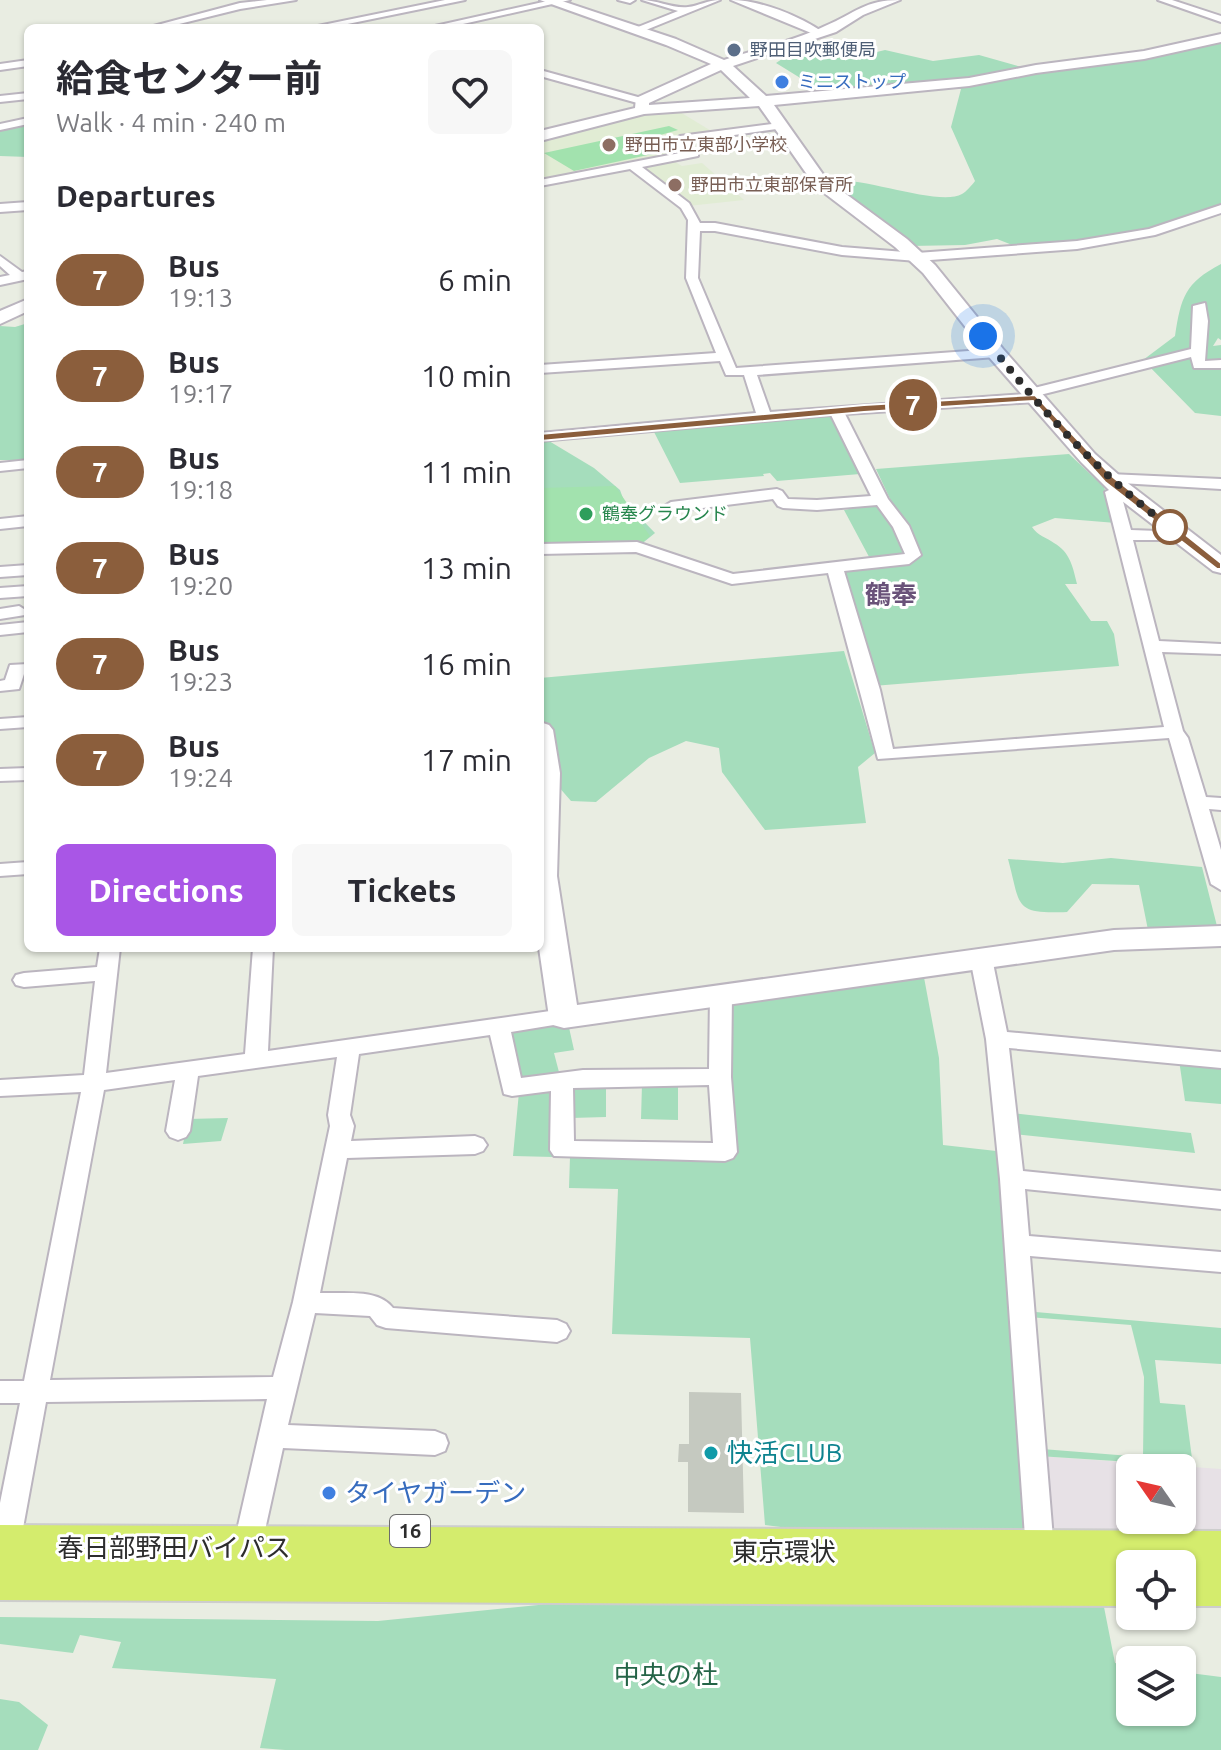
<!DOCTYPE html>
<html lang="en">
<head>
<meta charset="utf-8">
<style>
	body { margin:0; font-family:Ubuntu,"Noto Sans JP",sans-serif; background:#f7f7f7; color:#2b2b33; height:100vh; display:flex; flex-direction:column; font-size:30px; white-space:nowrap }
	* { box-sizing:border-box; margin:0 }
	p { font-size:26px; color:#7c7c81 }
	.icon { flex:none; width:44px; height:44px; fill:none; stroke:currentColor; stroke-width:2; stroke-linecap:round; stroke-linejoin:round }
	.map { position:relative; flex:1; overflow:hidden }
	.panel { position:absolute; left:24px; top:24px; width:520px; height:928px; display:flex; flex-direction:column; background:#fff; border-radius:12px; box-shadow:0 2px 6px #0004 }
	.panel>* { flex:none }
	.badge { padding:0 16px; border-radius:26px; font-size:28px; line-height:52px }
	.needle { width:52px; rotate:304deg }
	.tools { position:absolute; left:1116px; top:1454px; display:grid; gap:16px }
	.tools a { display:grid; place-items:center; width:80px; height:80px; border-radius:12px; background:#fff; box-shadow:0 2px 6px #0004; font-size:40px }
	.you { position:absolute; width:40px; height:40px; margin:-20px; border:6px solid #fff; border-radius:50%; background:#1a73e8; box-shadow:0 0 0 12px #1a73e833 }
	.map>.badge { position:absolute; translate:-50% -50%; box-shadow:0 0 0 4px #fff }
	h2 { padding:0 32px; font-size:30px; line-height:72px }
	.round { display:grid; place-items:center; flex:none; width:84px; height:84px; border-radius:12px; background:#f7f7f7 }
	.overview { display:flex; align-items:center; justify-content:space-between; height:136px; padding:0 32px }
	h1 { font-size:38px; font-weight:700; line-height:60px }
	.button { display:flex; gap:16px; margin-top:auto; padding:16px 32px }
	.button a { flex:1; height:92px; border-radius:12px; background:#a956e6; color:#fff; font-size:32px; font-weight:700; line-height:92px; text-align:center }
	.button a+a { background:#f7f7f7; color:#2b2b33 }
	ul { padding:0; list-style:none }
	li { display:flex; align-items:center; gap:24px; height:96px; padding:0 32px }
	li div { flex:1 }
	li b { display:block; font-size:30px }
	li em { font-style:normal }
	li .badge { min-width:88px; font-weight:700; text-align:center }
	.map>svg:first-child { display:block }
	.industrial { fill:#e7e1e6; fill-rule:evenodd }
	.education { fill:#e1ecd4 }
	.green { fill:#a5ddbc; fill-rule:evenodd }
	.pitch { fill:#a2e2ae }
	.building { fill:#c5c9c0 }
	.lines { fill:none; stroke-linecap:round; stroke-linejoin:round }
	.street-casing { stroke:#bbb5bf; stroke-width:4 }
	.secondary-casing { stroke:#bbb5bf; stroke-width:4 }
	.highway-casing { stroke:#cdcdcd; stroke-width:4 }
	.street { fill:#fff; fill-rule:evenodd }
	.secondary { fill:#fff; fill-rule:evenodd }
	.highway { fill:#d4ec6d; fill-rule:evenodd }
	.line { fill:#8b5e3c; stroke:#fff; stroke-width:2 }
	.walk { stroke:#2d2d2d; stroke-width:8; stroke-dasharray:0 14.4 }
	.service-dot { fill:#5c6f8a; stroke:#fff; stroke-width:3 }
	.shop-dot { fill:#3f7fe0; stroke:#fff; stroke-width:3 }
	.education-dot { fill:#8d6e63; stroke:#fff; stroke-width:3 }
	.leisure-dot { fill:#2e9e5b; stroke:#fff; stroke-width:3 }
	.stop-dot { fill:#fff; stroke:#8b5e3c; stroke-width:4 }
	.culture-dot { fill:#0f9aa8; stroke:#fff; stroke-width:3 }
	.labels { text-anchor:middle; stroke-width:6; stroke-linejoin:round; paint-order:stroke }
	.far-service-label { font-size:18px; fill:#4e5e75; stroke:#fff; text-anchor:start }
	.far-shop-label { font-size:18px; fill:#366cbe; stroke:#fff; text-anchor:start }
	.far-education-label { font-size:18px; fill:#785e54; stroke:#fff; text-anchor:start }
	.far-leisure-label { font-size:18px; fill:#27864d; stroke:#fff; text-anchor:start }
	.shield { fill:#fff; stroke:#6c6c6c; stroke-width:2 }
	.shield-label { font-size:20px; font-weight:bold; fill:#2d2d2d }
	.quarter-label { font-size:26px; font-weight:bold; fill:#695279; stroke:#fff }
	.near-culture-label { font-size:26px; fill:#0d838f; stroke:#fff; text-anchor:start }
	.near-shop-label { font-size:26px; fill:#366cbe; stroke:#fff; text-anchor:start }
	.near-street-label { font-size:26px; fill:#2d2d2d; stroke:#fff }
	.near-park-label { font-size:26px; fill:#246447; stroke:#fff }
</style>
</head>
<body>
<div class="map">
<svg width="1221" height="1750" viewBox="0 0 1221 1750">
	<rect width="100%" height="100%" fill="#e9ede2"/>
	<path class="industrial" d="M 1038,1456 L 1221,1469 L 1221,1536 L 1045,1535 ZM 1130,1468 L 1182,1468 L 1182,1520 L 1130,1520 Z"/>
	<path class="education" d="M 675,109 L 713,132 L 672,138 L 685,150 L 682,155 L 540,182 L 540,139 L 611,119 Z
		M 672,160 L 682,166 L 702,163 L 744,200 L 688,206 L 639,166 Z"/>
	<path class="green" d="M 1221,41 L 1221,204 L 1138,237 L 1025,250 L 997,239 L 965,245 L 910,246 L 824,180 C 860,175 938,207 962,194 C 966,192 972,185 975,181 L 951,127 L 961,89 L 925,82 L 823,92 L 776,63 L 794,51 L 848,59 L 885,50 L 933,61 L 979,55 L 1025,68 Z
		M 23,125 L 28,130 L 28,157 L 0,156 L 0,128 Z
		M 1221,264 L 1221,340 L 1218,338 L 1213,346 L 1221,345 L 1221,362 L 1217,363 L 1221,369 L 1221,416 L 1195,413 L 1143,360 L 1175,336 C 1181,297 1185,283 1221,264 Z
		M 28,323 L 28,460 L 0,460 L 0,326 L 15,327 Z
		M 829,415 L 834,417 L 860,474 L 777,481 L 770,473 L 763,474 L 764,476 L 680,483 L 653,430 Z
		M 549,441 L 594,468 L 620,490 L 624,501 L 655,533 L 639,546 L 540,547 L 540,443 Z
		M 1069,454 L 1104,487 L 1116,523 L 1055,518 L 1032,527 C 1038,536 1046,537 1054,543 C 1070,552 1073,567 1077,584 L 1065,584 L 1091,621 L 1107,621 L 1114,634 L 1119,666 L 873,686 L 841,572 L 875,568 L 844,510 L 891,501 L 876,469 Z
		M 844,651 L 875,753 L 858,767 L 866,823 L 765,830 L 722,772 L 719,748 L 686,741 L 649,758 L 596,802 L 571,801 L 551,778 L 540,709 L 540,678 Z
		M 1111,858 L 1202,867 L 1218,930 L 1148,930 L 1139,885 L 1092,884 L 1067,912 C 1013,914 1021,907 1008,859 L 1063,863 Z
		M 923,972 L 939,1058 L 943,1145 L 1005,1152 L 1034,1534 L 827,1533 L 765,1525 L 750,1338 L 612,1334 L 618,1189 L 569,1188 L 570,1157 L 732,1157 L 728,1007 L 737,1000 Z
		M 568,1023 L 574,1050 L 554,1053 L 560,1076 L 525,1081 L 518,1077 L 509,1036 L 515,1031 Z
		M 1179,1060 L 1221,1063 L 1221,1104 L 1185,1101 Z
		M 606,1083 L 606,1117 L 571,1118 L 571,1089 L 575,1084 Z
		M 678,1083 L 678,1120 L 641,1119 L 642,1084 Z
		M 548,1088 L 555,1092 L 554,1157 L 513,1156 L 519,1092 Z
		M 1012,1113 L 1191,1133 L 1195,1153 L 1013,1134 Z
		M 228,1118 L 221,1141 L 183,1144 L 188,1119 Z
		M 1024,1311 L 1221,1328 L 1221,1364 L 1155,1360 L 1160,1403 L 1185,1405 L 1193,1466 L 1038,1456 ZM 1028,1317 L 1131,1325 L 1144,1377 L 1143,1457 L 1042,1449 Z
		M 589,1600 L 1103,1602 L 1115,1663 L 1130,1666 L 1130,1712 L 1182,1712 L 1182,1672 L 1221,1677 L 1221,1750 L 285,1750 L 260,1748 L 276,1679 L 112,1668 L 121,1642 L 80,1635 L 73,1653 L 0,1644 L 0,1617 L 378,1621 Z
		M 0,1699 L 19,1702 L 48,1725 L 38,1750 L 0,1750 Z"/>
	<path class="pitch" d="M 669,126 L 678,130 L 653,137 L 671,150 L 574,171 L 544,153 Z
		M 615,486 L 650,536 L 640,544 L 540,547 L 540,488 Z"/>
	<path class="building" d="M 689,1392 L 741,1393 L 744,1513 L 688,1512 L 688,1462 L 678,1462 L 679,1444 L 689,1444 Z"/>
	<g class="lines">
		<defs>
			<path id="street" d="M 267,0 L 296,0 L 240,9 L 163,28 L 146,28 L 240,3 Z
				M 445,0 L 465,0 L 328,28 L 308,28 Z
				M 552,0 L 570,0 L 445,28 L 426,28 Z
				M 618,0 L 635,0 L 630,3 Z
				M 642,0 C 657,0 674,9 688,7 C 699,6 707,0 720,0 L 636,34 L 633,29 L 678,11 Z
				M 731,0 C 760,0 800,16 824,33 L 816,35 Z
				M 1158,0 L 1172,0 L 1221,16 L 1221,22 Z
				M 28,60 L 28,66 L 0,70 L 0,64 Z
				M 540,70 L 645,99 L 646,101 L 641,104 L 540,76 Z
				M 28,93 L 28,99 L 0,102 L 0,96 Z
				M 28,118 L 28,124 L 0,130 L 0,124 Z
				M 780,123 L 785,126 L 784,128 L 685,142 L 698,152 L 698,156 L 642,167 L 689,203 L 700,223 L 715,223 L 842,247 L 917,253 L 1077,241 L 1149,229 L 1221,205 L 1221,213 L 1155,235 L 1077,249 L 917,261 L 842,255 L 715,231 L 700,231 L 698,278 L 736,368 L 996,349 L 1003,353 L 996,357 L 757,375 L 770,412 L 1025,394 L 1026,390 L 1191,349 L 1193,306 L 1205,303 L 1208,321 L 1205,361 L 1221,360 L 1221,368 L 1194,368 L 1191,357 L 1040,395 L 1042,398 L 1035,402 L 845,414 L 888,499 L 909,526 L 921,555 L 909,564 L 844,571 L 880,690 L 893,749 L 1164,727 L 1105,492 L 1121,484 L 1129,489 L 1121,494 L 1131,530 L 1186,532 L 1188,535 L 1180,540 L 1133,540 L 1159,641 L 1221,644 L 1221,654 L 1162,652 L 1183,731 L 1188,738 L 1206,797 L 1221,798 L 1221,810 L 1209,809 L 1221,850 L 1221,890 L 1211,884 L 1169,738 L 878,759 L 828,573 L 732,584 L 636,552 L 540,554 L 540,544 L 637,542 L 733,574 L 905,554 L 893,527 L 877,505 L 817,510 L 783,508 L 778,506 L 773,499 L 671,512 L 663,507 L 671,502 L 777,489 L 782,491 L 788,499 L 817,500 L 871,496 L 831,415 L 540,441 L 540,433 L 756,413 L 744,375 L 726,375 L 720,361 L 540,373 L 540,365 L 716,353 L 686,278 L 688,220 L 681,208 L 630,169 L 540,186 L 540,180 L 685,152 L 673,142 L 680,136 Z
				M 28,202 L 28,210 L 0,212 L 0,204 Z
				M 0,256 L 22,272 L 28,271 L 28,279 L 0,285 L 0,277 L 10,275 L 0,266 Z
				M 28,460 L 28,468 L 0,471 L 0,463 Z
				M 1109,474 L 1221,479 L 1221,489 L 1104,482 L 1104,476 Z
				M 28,516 L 28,526 L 0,529 L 0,519 Z
				M 28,565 L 28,575 L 0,577 L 0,567 Z
				M 28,586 L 28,596 L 0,598 L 0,588 Z
				M 19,606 L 27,611 L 25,615 L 0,619 L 0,609 Z
				M 28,622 L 28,632 L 0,635 L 0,625 Z
				M 28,664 L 28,674 L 24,674 L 19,689 L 0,691 L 0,681 L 5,680 L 10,665 Z
				M 28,717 L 28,727 L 0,729 L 0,719 Z
				M 28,768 L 28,780 L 0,781 L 0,769 Z
				M 28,862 L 28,874 L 0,876 L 0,864 Z
				M 100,948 L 120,948 L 106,1073 L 245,1054 L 253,948 L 273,948 L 268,1051 L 564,1009 L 572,1012 L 575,1017 L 572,1022 L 511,1032 L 521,1078 L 583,1070 L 709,1069 L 710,995 L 713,990 L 729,990 L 732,995 L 731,1077 L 737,1152 L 733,1158 L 725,1161 L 554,1156 L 550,1150 L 551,1091 L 512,1096 L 504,1094 L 490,1035 L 359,1054 L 350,1115 L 354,1126 L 351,1141 L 475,1136 L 483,1139 L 487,1145 L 483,1151 L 475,1154 L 347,1158 L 320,1293 C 344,1294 378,1288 393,1308 L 557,1320 L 566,1324 L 570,1331 L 566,1338 L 557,1342 L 386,1328 L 377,1325 L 370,1316 L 315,1313 L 288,1425 L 435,1431 L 445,1435 L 448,1443 L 445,1451 L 435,1455 L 283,1448 L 265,1530 L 261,1539 L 251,1543 L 241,1539 L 237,1530 L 267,1399 L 46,1402 L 23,1528 L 19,1537 L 9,1541 L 0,1537 L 0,1503 L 20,1403 L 0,1403 L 0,1381 L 24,1381 L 81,1092 L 0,1096 L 0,1080 L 84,1075 L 95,981 L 24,987 L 16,985 L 13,980 L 16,975 L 24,973 L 97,967 ZM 337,1057 L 328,1115 L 330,1126 L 293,1302 L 273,1377 L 50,1380 L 104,1090 L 175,1080 L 166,1131 L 170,1137 L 178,1140 L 186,1137 L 190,1131 L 198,1076 ZM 709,1085 L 713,1143 L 574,1141 L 573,1088 Z
				M 981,951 L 988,953 L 992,958 L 1007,1032 L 1221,1052 L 1221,1068 L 1009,1048 L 1023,1171 L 1221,1191 L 1221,1209 L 1025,1189 L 1029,1236 L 1221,1252 L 1221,1272 L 1030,1256 L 1054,1551 L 1050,1560 L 1040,1564 L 1030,1560 L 1026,1551 L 1000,1179 L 986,1039 L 970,958 L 974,953 Z"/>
			<path id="secondary" d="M 540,0 L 559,0 L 676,39 L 724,60 C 757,49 794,41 825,26 C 856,13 864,0 900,0 L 863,15 L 836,32 L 733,66 L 766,96 L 969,78 L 1036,65 L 1144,51 L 1221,34 L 1221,42 L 1144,59 L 1036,73 L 969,86 L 774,105 L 827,180 L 907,239 L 935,265 L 1003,349 L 1095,454 L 1129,484 L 1221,555 L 1221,573 L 1213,571 L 1113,494 L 1081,462 L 989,357 L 923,273 L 895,247 L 815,186 L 759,106 L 644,114 L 540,141 L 540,131 L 635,108 L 636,98 L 711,64 L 666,45 ZM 721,70 L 750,98 L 649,105 L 649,103 Z
				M 28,299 L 28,311 L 0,324 L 0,311 Z
				M 540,722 L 549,725 L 553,730 L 560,773 L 557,876 L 577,1005 L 1114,930 L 1221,926 L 1221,946 L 1114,950 L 564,1028 L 553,1025 L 549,1017 L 539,948 Z"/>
			<path id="highway" d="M 0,1525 L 1221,1531 L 1221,1606 L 1182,1606 L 1182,1564 L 1130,1564 L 1130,1606 L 0,1600 Z"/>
		</defs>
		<use href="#street" class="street-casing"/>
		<use href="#secondary" class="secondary-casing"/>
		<use href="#highway" class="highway-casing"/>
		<use href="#street" class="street"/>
		<use href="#secondary" class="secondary"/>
		<use href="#highway" class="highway"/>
	</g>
	<path class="line" d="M 1035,395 L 1113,477 L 1221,563 L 1221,569 L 1217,569 L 1105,482 L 1033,401 L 864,412 L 540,441 L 534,437 L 540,434 L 864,405 Z"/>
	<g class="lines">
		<path class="walk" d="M 983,336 C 1039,407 1097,473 1170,527"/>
	</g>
	<circle class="service-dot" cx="734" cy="50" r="8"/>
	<g class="shop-dot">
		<circle cx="782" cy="82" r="8"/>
		<circle cx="329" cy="1493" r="8"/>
	</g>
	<g class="education-dot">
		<circle cx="609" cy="145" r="8"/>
		<circle cx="675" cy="185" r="8"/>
	</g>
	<circle class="leisure-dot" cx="586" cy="514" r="8"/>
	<circle class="stop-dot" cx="1170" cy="527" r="16"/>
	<circle class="culture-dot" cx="711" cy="1453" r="8"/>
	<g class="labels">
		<g class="far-service-label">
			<text x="750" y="56">野田目吹郵便局</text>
		</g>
		<g class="far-shop-label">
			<text x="798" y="88">ミニストップ</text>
		</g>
		<g class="far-education-label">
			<text x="625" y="151">野田市立東部小学校</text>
			<text x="691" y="191">野田市立東部保育所</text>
		</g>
		<g class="far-leisure-label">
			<text x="602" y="520">鶴奉グラウンド</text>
		</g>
		<rect class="shield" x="390" y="1515" width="40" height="32" rx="6"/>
		<g class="shield-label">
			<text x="410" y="1538">16</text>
		</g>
		<g class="quarter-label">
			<text x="891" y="604">鶴奉</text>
		</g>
		<g class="near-culture-label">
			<text x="727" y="1462">快活CLUB</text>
		</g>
		<g class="near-shop-label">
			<text x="345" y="1502">タイヤガーデン</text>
		</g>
		<g class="near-street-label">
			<text x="174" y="1557">春日部野田バイパス</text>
			<text x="784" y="1561">東京環状</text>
		</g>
		<g class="near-park-label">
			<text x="666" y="1684">中央の杜</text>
		</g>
	</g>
</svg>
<div class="tools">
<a><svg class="needle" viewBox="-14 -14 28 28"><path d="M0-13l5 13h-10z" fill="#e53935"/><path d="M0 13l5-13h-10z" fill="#7c7c81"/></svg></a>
<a><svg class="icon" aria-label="locate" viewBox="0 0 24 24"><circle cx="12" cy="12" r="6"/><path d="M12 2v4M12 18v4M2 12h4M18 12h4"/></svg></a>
<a><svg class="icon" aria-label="layers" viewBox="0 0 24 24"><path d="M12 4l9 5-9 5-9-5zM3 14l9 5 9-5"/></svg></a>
</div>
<div class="you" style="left:983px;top:336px"></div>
<b class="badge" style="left:913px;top:405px;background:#8b5e3c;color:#fff">7</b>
<section class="panel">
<div class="overview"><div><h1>給食センター前</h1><p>Walk · 4 min · 240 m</p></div><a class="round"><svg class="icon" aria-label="heart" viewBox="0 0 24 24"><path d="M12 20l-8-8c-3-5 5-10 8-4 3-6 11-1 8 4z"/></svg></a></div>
<h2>Departures</h2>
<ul>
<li><span class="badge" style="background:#8b5e3c;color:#fff">7</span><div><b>Bus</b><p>19:13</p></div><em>6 min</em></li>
<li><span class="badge" style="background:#8b5e3c;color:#fff">7</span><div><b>Bus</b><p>19:17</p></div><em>10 min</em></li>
<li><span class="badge" style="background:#8b5e3c;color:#fff">7</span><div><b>Bus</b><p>19:18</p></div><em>11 min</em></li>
<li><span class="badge" style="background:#8b5e3c;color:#fff">7</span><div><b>Bus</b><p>19:20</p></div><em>13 min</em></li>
<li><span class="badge" style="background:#8b5e3c;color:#fff">7</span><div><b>Bus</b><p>19:23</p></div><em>16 min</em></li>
<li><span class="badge" style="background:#8b5e3c;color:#fff">7</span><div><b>Bus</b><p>19:24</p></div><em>17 min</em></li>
</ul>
<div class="button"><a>Directions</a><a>Tickets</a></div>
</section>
</div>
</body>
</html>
